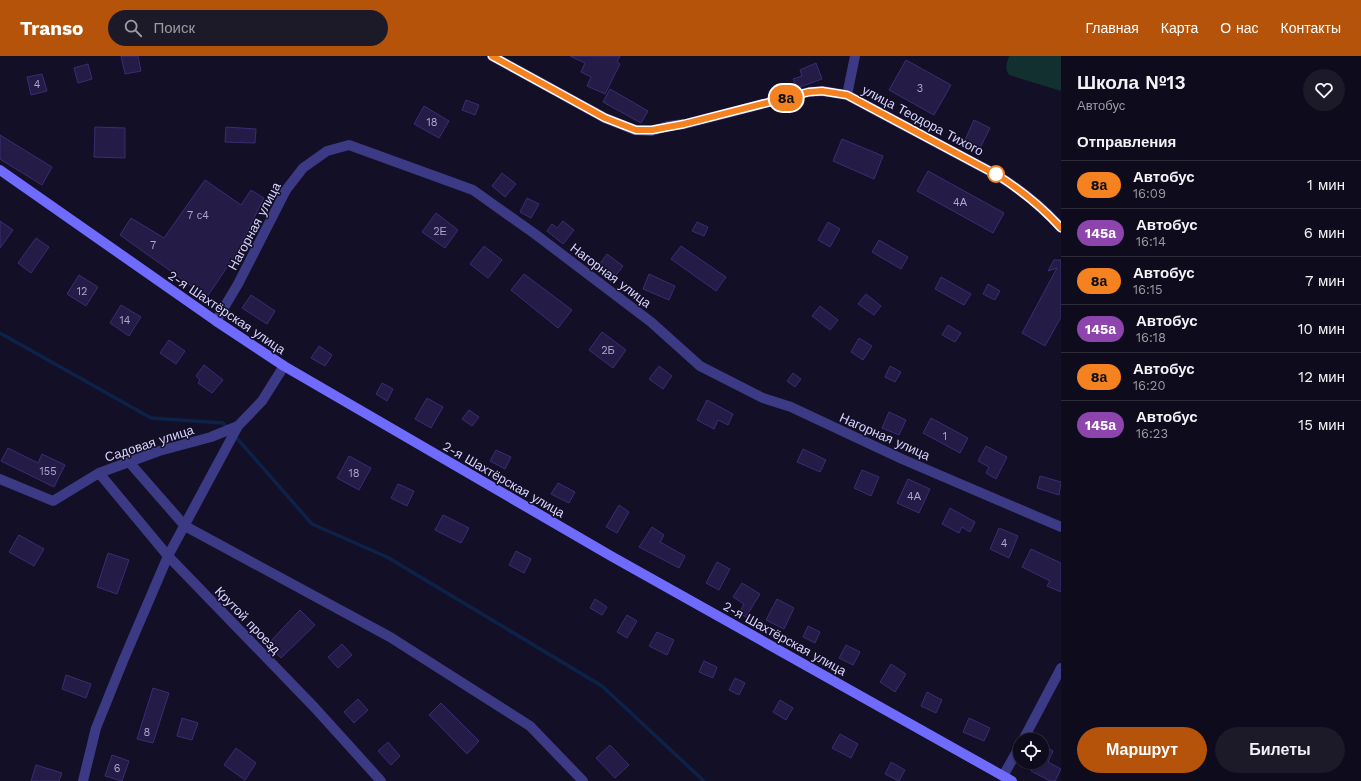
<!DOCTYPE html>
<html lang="ru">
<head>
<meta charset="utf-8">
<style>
	body { margin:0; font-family:"Work Sans",sans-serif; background:#1c1929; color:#f1f3f6; height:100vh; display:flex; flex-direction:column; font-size:15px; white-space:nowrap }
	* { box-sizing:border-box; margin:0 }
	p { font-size:13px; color:#9b9ba3 }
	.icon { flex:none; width:22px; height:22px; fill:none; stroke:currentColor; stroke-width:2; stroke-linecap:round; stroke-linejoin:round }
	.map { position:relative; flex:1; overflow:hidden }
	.details { display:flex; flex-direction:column; background:#0e0b1c; width:300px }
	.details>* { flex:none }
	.badge { padding:0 8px; border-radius:13px; font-size:14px; line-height:26px }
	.fabs { position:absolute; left:1013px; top:677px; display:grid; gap:8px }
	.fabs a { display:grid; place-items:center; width:36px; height:36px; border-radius:50%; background:#0e0b1c; box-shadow:0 1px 3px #0004,0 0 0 1px #2e2b3b; font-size:20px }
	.map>.badge { position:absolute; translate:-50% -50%; box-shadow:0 0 0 2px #fff }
	h2 { padding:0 16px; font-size:15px; line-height:36px }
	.round { display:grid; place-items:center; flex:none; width:42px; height:42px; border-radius:21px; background:#1c1929 }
	.summary { display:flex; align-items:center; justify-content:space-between; height:68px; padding:0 16px }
	h1 { font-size:19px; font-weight:600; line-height:30px }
	.cta { display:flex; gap:8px; margin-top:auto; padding:8px 16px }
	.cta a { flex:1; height:46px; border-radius:24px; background:#b45309; color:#fff; font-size:16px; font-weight:600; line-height:46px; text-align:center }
	.cta a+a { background:#1c1929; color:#f1f3f6 }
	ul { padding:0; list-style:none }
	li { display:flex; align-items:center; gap:12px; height:48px; padding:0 16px; border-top:1px solid #2e2b3b }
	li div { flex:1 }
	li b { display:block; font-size:15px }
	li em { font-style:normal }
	li .badge { min-width:44px; font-weight:700; text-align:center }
	header { display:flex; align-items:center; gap:24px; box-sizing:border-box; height:56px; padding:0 20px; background:#b45309; color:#fff }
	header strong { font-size:19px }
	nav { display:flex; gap:22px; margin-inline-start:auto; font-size:14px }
	.search { width:280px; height:36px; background:#1c1929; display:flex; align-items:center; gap:10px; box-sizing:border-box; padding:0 14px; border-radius:22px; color:#9b9ba3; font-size:15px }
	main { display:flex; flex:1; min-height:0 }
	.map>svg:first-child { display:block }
	.green { fill:#12302f }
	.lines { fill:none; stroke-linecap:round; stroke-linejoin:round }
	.stream { stroke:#0c2248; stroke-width:3.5 }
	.building { fill:#241b47; stroke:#3b2d73 }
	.minor { stroke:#3d3a85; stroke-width:10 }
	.tertiary { stroke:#3d3a85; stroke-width:10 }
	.secondary { stroke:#6f6bff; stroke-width:10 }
	.line-casing { stroke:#fff; stroke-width:9 }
	.line { stroke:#f58220; stroke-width:6 }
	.stop-dot { fill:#fff; stroke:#f58220; stroke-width:2 }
	.labels { text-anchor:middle; stroke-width:3; stroke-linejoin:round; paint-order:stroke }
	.number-label { font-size:11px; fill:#aca6d1 }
	.street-label { font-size:13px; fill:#d9d4ff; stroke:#130f26 }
</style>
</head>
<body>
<header>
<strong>Transo</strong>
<div class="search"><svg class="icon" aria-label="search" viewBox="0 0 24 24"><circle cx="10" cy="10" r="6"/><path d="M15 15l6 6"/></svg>Поиск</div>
<nav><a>Главная</a><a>Карта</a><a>О нас</a><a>Контакты</a></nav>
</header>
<main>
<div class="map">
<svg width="1061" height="725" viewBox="0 0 1061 725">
	<rect width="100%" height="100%" fill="#130f26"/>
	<path class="green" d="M 1009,0 L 1061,0 L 1061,35 L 1009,19 C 1004,12 1007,7 1009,0 Z"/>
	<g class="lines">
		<path class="stream" d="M 0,277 L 151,362 L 223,367 L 228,372
			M 235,380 L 312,468 L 387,501 L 602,630 L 704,725"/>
	</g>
	<path class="building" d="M 121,0 L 138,0 L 141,15 L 125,18 Z
		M 570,0 L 620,0 L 617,6 L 620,8 L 605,38 L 587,30 L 591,21 L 581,16 L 585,7 Z
		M 906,4 L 951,29 L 934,59 L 889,34 Z
		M 816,7 L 822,23 L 797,32 L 793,23 L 802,20 L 800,14 Z
		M 88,8 L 92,23 L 78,27 L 74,12 Z
		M 42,18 L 47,35 L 31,39 L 27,21 Z
		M 610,33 L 648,55 L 641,67 L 603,46 Z
		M 466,44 L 479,49 L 475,59 L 462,54 Z
		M 424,50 L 449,65 L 439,82 L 414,68 Z
		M 974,64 L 990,72 L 980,92 L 965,84 Z
		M 95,71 L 125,72 L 125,102 L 94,101 Z
		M 226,71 L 256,73 L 255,87 L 225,86 Z
		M 0,79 L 52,111 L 42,129 L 0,103 Z
		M 842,83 L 883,100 L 874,123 L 833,105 Z
		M 928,115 L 1004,157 L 993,177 L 917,135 Z
		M 502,117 L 516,128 L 505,141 L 492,130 Z
		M 205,124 L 241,149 L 251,134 L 264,142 L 236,198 L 207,241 L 120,179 L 131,162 L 164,182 Z
		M 527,142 L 539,148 L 531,162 L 520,156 Z
		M 436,157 L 458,174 L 445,192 L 422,176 Z
		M 0,165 L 13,174 L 0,192 Z
		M 563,165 L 574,174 L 563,188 L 547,175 L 552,168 L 557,172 Z
		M 697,166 L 708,171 L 704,180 L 692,175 Z
		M 828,166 L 840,173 L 830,191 L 818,184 Z
		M 36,182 L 49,191 L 31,217 L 18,207 Z
		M 879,184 L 908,201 L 901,213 L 872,196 Z
		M 484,190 L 502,204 L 488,222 L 470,208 Z
		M 681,190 L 726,221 L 716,235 L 671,203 Z
		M 607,198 L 623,210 L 611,226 L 595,214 Z
		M 1054,204 L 1061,204 L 1061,261 L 1045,290 L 1022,277 L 1057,212 L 1048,215 Z
		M 524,218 L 572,254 L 558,272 L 511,234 Z
		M 649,218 L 675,230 L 669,244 L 643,233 Z
		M 79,219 L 98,231 L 86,250 L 67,238 Z
		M 941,221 L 971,238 L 964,249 L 935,233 Z
		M 988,228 L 1000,235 L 995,244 L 983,238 Z
		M 866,238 L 881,250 L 874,259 L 858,248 Z
		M 251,239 L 275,255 L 267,268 L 242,252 Z
		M 121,249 L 141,261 L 129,280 L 110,267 Z
		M 820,250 L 838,264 L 830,274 L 812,260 Z
		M 948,269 L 961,277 L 955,286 L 942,279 Z
		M 602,276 L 626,294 L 613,312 L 589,294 Z
		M 859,282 L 872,290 L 863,304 L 851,296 Z
		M 169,284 L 185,295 L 176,308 L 160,297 Z
		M 319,290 L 332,299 L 325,310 L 311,302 Z
		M 204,309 L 223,324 L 212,337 L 198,327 L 200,324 L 196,320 Z
		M 659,310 L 672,320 L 663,333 L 649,323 Z
		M 890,310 L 901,316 L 895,326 L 885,321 Z
		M 793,317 L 801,323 L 795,331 L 787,325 Z
		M 382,327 L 393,333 L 387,345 L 376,338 Z
		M 427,342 L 443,351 L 431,372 L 415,363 Z
		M 707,344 L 733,358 L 728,369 L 718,364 L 714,373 L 697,364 Z
		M 469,354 L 479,361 L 472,370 L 462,363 Z
		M 889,356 L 906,364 L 899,379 L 882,372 Z
		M 931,362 L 968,382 L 960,397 L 923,377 Z
		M 986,390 L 1007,401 L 996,423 L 986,417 L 989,411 L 978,405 Z
		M 8,392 L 38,407 L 42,398 L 65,409 L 54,431 L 1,405 Z
		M 803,393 L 826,404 L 820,416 L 797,406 Z
		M 496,394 L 511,401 L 505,413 L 490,405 Z
		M 349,400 L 371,412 L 359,434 L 337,422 Z
		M 862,414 L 879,421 L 871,440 L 854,432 Z
		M 1040,420 L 1061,426 L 1059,439 L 1037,432 Z
		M 908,423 L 930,433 L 919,457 L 897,447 Z
		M 558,427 L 575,436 L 569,447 L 551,438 Z
		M 398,428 L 414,435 L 407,450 L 391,442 Z
		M 619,449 L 629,456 L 617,477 L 606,471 Z
		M 950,452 L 975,466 L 970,476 L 962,471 L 959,477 L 942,468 Z
		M 443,459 L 469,472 L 461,487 L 435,474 Z
		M 652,471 L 664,479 L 660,486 L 685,500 L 679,512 L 639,491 Z
		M 999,472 L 1018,480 L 1009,502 L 990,493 Z
		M 19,479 L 44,493 L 34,510 L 9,496 Z
		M 1031,493 L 1061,507 L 1061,536 L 1047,530 L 1050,525 L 1022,511 Z
		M 516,495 L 531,503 L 524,517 L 509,509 Z
		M 108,497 L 129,504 L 117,538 L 97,531 Z
		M 717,506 L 730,513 L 719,534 L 706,527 Z
		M 742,527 L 760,538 L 746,561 L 739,557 L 744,548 L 733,541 Z
		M 595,543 L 607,551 L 602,559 L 590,552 Z
		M 777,543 L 794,552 L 784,573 L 766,564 Z
		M 300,554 L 315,569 L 281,602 L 267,589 Z
		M 627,559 L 637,565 L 627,582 L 617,576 Z
		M 808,570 L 820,576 L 815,587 L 803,581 Z
		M 657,576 L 674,584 L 667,599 L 649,590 Z
		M 342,588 L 352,599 L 338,612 L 328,601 Z
		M 846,589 L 860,596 L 853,609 L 839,602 Z
		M 704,605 L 717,611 L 713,622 L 699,616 Z
		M 891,608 L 906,618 L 895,636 L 880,626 Z
		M 66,619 L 91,628 L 86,642 L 62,633 Z
		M 735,622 L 745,627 L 739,639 L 729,634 Z
		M 153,632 L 169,637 L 153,687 L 137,683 Z
		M 927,636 L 942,644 L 936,657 L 921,650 Z
		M 358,643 L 368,654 L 354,667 L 344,656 Z
		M 780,644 L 793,652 L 786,664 L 773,656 Z
		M 441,647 L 479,685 L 467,698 L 429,659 Z
		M 182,662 L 198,667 L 192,684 L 177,680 Z
		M 969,662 L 990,672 L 984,685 L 963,676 Z
		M 840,678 L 858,688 L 851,702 L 832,692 Z
		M 388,686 L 400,700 L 391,709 L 378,695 Z
		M 610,689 L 629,709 L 615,722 L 596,702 Z
		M 1042,689 L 1053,695 L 1048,706 L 1061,713 L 1055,725 L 1050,725 L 1031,715 L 1036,706 L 1042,706 Z
		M 236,692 L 256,707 L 245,724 L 224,709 Z
		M 112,699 L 129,705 L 122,725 L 105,720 Z
		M 891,706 L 905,714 L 899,725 L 885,718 Z
		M 36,709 L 62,717 L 59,725 L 31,725 Z"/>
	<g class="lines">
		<path class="minor" d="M 847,39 L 855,0
			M 216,265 L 238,228 L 286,134 L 303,112 L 327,95 L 349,89 L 473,134 L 535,178 L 651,266 L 700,310 L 763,342 L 791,351 L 902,403 L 1061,471
			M 129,406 L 185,470 L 390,581 L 530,670 L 583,725
			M 99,417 L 168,500 L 315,652 L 381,725
			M 0,423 L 53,445 L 99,417 L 159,395 L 211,381 L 238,370 L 262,345 L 284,310
			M 1023,684 L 1061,612
			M 1003,720 L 1020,690
			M 83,725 L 96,672 L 123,605 L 168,500 L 238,370"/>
		<path class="tertiary" d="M 492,0 L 605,62 L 635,74 L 651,75 L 668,70 L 685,68 L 809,36 L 822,35 L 847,39 L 997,119 C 1021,134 1042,150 1061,172"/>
		<path class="secondary" d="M 0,114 L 216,265 L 284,310 L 611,500 L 1012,725"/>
	</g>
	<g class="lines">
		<defs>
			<path id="line" d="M 492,0 L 605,62 L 636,74 L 652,74 L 684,68 L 809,36 L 822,35 L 847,39 L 997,119 C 1021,134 1042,151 1061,172"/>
		</defs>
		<use href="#line" class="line-casing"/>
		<use href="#line" class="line"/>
	</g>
	<circle class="stop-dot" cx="996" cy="118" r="8"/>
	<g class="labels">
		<g class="number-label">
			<text x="37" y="32">4</text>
			<text x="920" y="36">3</text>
			<text x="432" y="70">18</text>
			<text x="960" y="150">4А</text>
			<text x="198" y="163">7 с4</text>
			<text x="440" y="179">2Е</text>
			<text x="153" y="193">7</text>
			<text x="82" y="239">12</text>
			<text x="125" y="268">14</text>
			<text x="608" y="298">2Б</text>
			<text x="945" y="384">1</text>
			<text x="48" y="419">155</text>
			<text x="354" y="421">18</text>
			<text x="914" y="444">4А</text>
			<text x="1004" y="491">4</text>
			<text x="147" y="680">8</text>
			<text x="117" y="716">6</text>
		</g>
		<g class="street-label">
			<text transform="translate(923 64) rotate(28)" y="5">улица Теодора Тихого</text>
			<text transform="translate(254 170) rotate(-62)" y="5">Нагорная улица</text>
			<text transform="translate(611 219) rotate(37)" y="5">Нагорная улица</text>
			<text transform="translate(227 256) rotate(34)" y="5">2-я Шахтёрская улица</text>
			<text transform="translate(885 380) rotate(24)" y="5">Нагорная улица</text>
			<text transform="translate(149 387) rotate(-18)" y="5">Садовая улица</text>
			<text transform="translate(504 423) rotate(30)" y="5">2-я Шахтёрская улица</text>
			<text transform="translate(248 564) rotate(46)" y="5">Крутой проезд</text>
			<text transform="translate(785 582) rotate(29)" y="5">2-я Шахтёрская улица</text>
		</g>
	</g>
</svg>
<div class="fabs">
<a><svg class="icon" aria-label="locate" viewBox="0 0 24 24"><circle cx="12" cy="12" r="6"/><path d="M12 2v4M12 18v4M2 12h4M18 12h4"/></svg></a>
</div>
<b class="badge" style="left:786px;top:42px;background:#f58220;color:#111">8а</b>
</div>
<section class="details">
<div class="summary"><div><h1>Школа №13</h1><p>Автобус</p></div><a class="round"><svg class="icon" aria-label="heart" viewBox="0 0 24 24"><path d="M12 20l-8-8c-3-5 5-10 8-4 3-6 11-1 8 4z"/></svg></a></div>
<h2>Отправления</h2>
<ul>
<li><span class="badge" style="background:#f58220;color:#111">8а</span><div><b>Автобус</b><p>16:09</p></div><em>1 мин</em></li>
<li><span class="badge" style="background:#8e44ad;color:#fff">145а</span><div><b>Автобус</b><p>16:14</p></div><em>6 мин</em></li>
<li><span class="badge" style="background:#f58220;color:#111">8а</span><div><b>Автобус</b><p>16:15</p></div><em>7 мин</em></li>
<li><span class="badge" style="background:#8e44ad;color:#fff">145а</span><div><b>Автобус</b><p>16:18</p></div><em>10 мин</em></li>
<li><span class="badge" style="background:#f58220;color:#111">8а</span><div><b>Автобус</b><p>16:20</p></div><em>12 мин</em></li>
<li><span class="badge" style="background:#8e44ad;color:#fff">145а</span><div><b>Автобус</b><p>16:23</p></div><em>15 мин</em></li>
</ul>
<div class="cta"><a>Маршрут</a><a>Билеты</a></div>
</section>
</main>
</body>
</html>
